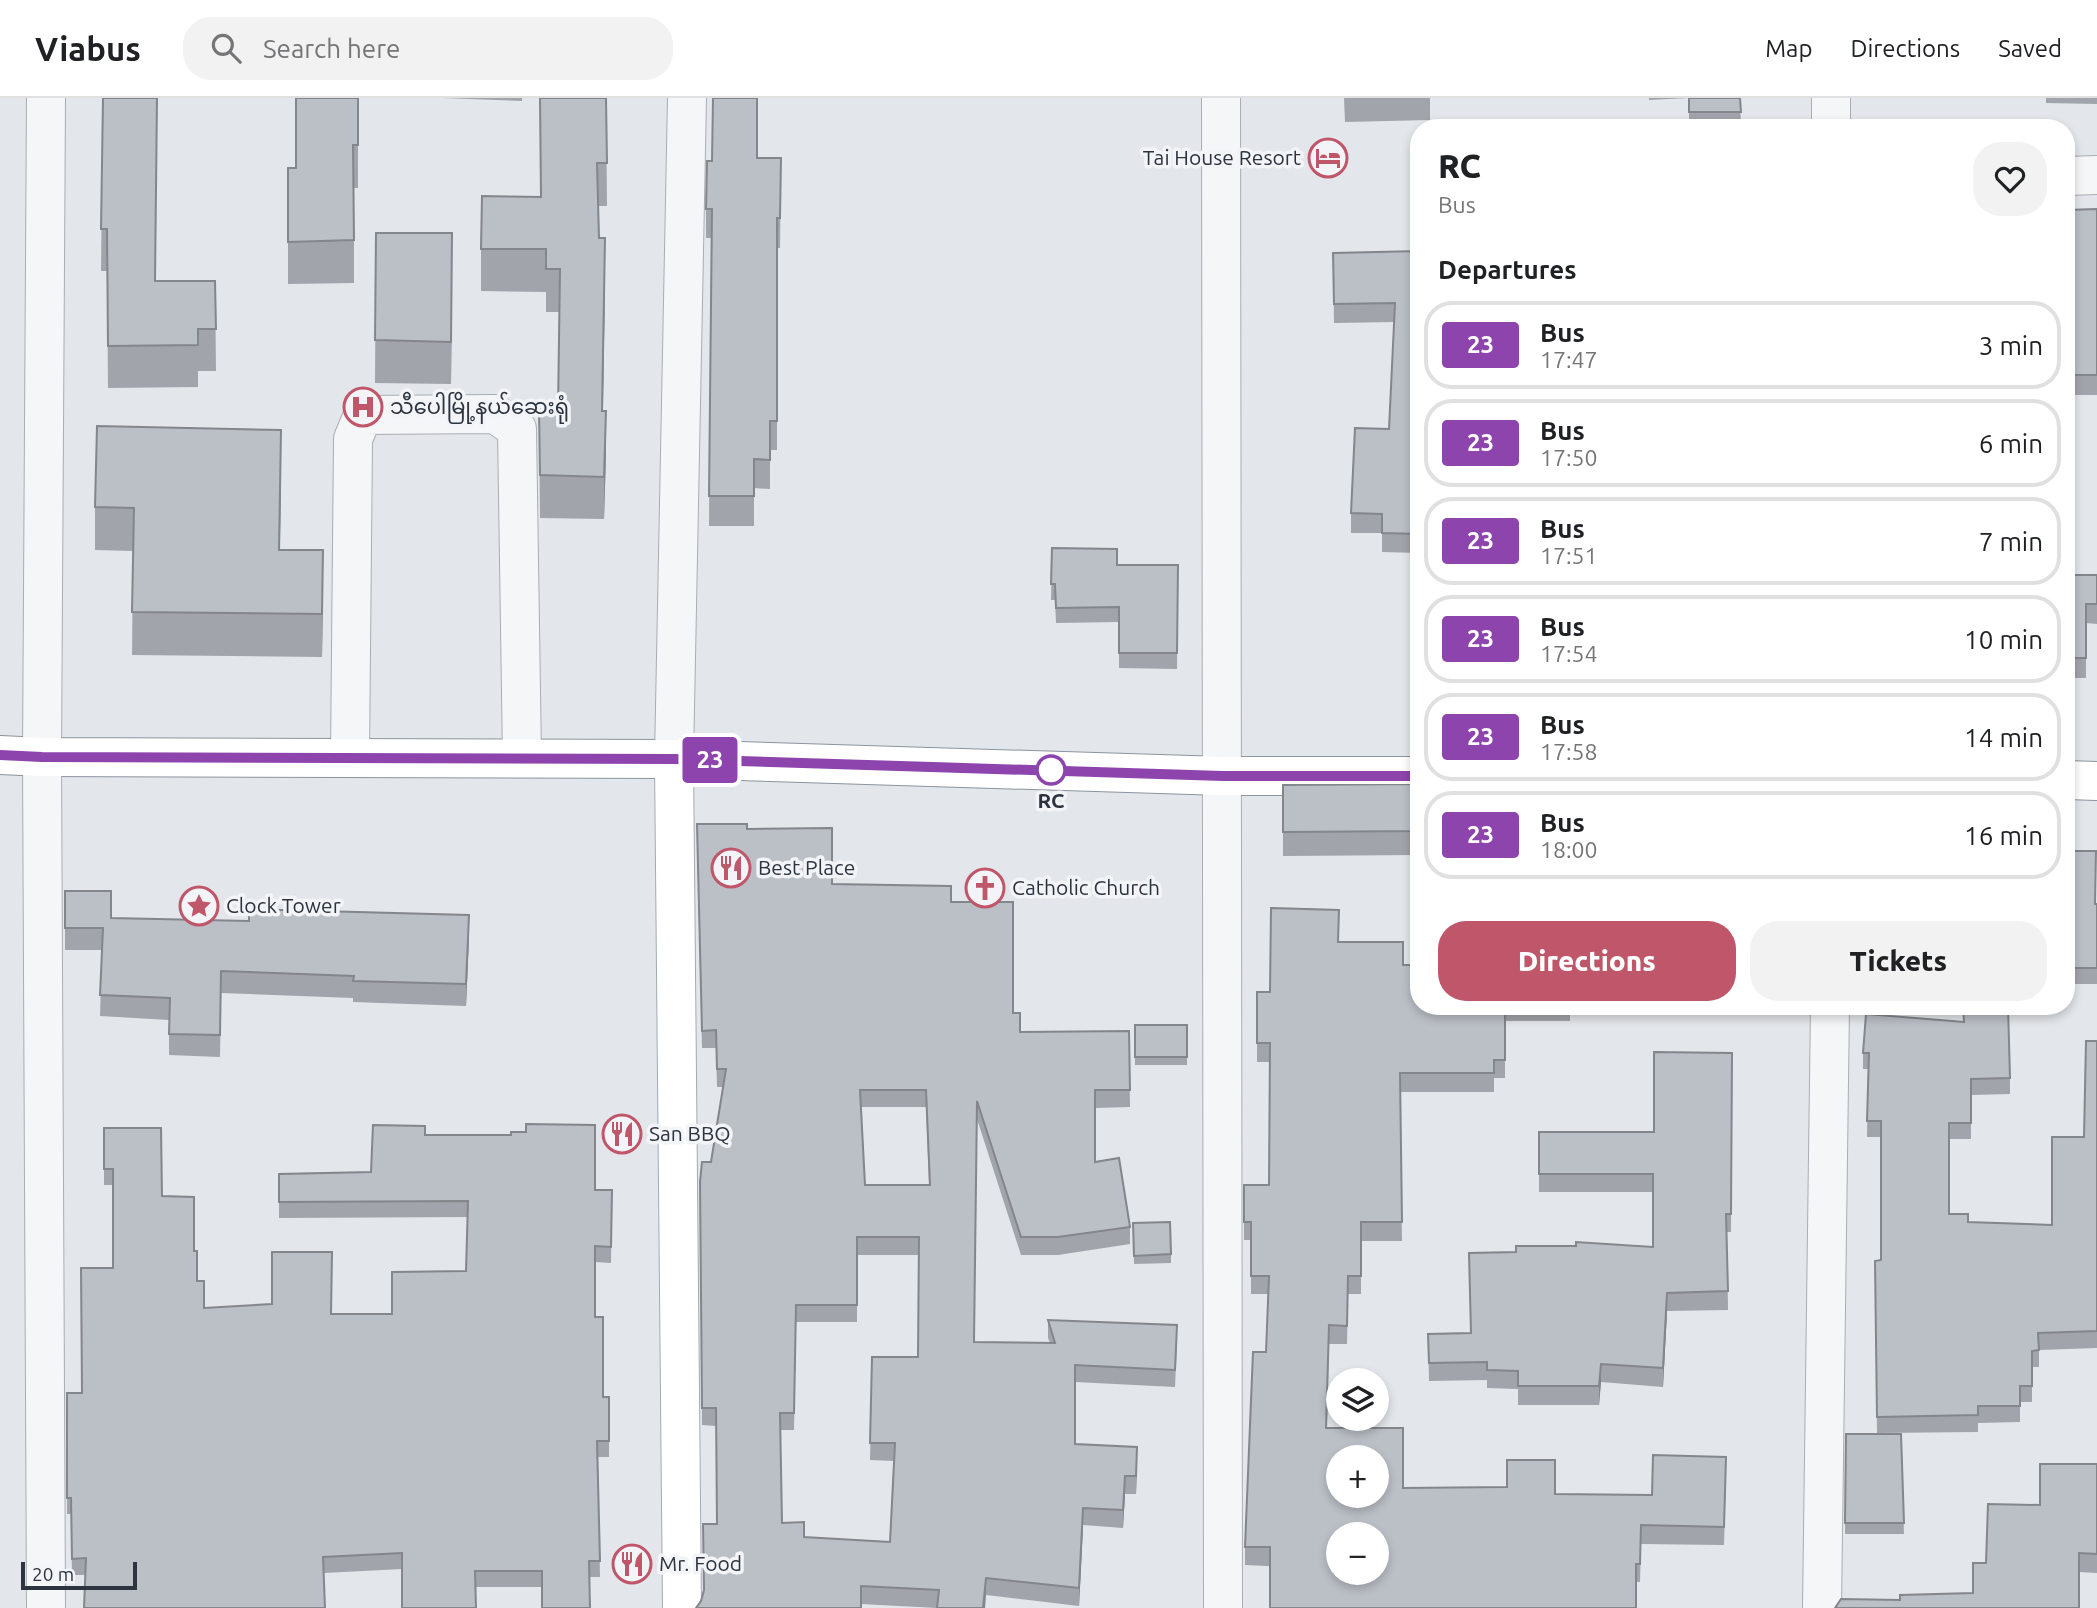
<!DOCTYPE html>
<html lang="en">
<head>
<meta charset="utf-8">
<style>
	body { margin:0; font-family:Ubuntu,"Noto Sans Myanmar",sans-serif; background:#f2f2f2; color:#202124; height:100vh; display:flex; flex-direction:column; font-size:26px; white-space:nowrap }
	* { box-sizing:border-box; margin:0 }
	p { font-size:23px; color:#757577 }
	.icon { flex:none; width:38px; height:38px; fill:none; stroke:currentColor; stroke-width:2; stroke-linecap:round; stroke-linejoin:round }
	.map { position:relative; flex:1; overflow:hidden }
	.panel { position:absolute; left:1410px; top:21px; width:665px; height:896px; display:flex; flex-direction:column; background:#fff; border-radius:28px; box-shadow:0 4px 10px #0003 }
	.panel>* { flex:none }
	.badge { padding:0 14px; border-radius:5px; font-size:24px; line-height:46px }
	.controls { position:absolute; left:1326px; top:1270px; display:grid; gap:14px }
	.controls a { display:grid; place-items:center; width:63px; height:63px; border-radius:50%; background:#fff; box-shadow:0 4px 10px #0003; font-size:35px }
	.scale { position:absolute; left:21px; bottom:18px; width:116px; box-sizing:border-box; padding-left:7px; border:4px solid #2d3440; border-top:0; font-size:19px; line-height:24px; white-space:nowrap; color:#2d3440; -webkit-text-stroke:5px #f2f4f7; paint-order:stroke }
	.map>.badge { position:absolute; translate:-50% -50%; box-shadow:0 0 0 4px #fff }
	h2 { padding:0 28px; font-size:26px; line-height:63px }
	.round { display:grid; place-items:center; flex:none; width:74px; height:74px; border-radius:28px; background:#f2f2f2 }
	.head { display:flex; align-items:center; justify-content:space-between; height:119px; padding:0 28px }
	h1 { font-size:33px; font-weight:800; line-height:52px }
	.primary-button { display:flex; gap:14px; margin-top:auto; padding:14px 28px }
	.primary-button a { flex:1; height:80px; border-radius:28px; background:#c05669; color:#fff; font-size:28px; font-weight:800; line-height:80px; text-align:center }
	.primary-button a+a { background:#f2f2f2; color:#202124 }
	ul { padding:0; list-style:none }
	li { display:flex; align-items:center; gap:21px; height:88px; margin:0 14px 10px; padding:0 14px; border:4px solid #e0e0e0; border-radius:28px }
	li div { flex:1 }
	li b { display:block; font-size:26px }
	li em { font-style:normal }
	li .badge { min-width:77px; font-weight:700; text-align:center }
	header { display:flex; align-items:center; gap:42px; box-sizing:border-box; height:98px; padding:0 35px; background:#fff; border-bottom:2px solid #e0e0e0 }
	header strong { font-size:33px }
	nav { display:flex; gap:38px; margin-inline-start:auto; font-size:24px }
	.search { width:490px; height:63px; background:#f2f2f2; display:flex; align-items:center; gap:18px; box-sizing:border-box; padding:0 24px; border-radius:28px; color:#757577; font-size:26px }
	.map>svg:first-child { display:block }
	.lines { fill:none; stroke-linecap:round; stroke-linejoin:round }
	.minor-casing { stroke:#a9adb4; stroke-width:40 }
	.major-casing { stroke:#a4aab4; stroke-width:40 }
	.highway-casing { stroke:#8c949f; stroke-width:40 }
	.minor { stroke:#f5f6f8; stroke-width:38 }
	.major { stroke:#fff; stroke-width:38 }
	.highway { stroke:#fff; stroke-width:38 }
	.wall { fill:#a1a4aa; fill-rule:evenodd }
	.shaded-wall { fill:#83868b }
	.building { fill:#bbbfc6; stroke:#83868b; stroke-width:2; fill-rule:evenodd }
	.line-casing { stroke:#fff; stroke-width:16 }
	.line { stroke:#8e44ad; stroke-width:10 }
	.stop-dot { fill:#fff; stroke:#8e44ad; stroke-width:3.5 }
	.labels { text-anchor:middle; stroke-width:7; stroke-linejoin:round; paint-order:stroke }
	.poi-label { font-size:21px; fill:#2d3440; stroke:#f2f4f7; text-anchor:start }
	.stop-label { font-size:21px; font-weight:bold; fill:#2d3440; stroke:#f2f4f7 }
</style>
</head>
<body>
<header>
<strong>Viabus</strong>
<div class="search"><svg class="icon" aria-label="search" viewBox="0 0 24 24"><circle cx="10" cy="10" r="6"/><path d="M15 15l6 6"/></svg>Search here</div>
<nav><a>Map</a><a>Directions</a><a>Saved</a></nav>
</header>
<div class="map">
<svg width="2097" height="1510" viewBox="0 0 2097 1510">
	<rect width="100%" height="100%" fill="#e3e6ea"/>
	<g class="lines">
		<defs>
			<path id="minor" d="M 1221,0 L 1223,1510
				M 1831,30 L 1831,0
				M 2067,78 L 2097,77
				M 350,659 L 353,341 L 363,317 L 495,316 L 517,331 L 522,660
				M 674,661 L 687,0
				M 46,1510 L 42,659 L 46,0
				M 1822,1510 L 1830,908"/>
			<path id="major" d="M 674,661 L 682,1510"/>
			<path id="highway" d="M 0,657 L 42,659 L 674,661 L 1223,678 L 1419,678
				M 2067,682 L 2097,683"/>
		</defs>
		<use href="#minor" class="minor-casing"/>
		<use href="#major" class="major-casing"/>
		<use href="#highway" class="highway-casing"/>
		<use href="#minor" class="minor"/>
		<use href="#major" class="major"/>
		<use href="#highway" class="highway"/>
	</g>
	<path class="wall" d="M 103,0 L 155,183 L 215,183 L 216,273 L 198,273 L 198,289 L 108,290 L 107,173 L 101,173 Z
		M 358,0 L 358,90 L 354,90 L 354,185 L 288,186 L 288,70 L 296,70 Z
		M 443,0 L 522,0 L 522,3 Z
		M 606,0 L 607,108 L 598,108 L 599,140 L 605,182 L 603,313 L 606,356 L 604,421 L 540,420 L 539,311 L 558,312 L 559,214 L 546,214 L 546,194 L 481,193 L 481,151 L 541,99 Z
		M 1344,0 L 1430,0 L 1430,22 L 1345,24 Z
		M 1649,0 L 1740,0 L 1741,29 L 1689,29 L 1689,0 L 1649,2 Z
		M 2046,0 L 2097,0 L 2097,6 L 2046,5 Z
		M 757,60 L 781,60 L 780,150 L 777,150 L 777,352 L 770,352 L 770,391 L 754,390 L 754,428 L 709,428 L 711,140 L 706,140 L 706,111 L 712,63 Z
		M 2097,111 L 2097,297 L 2068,297 L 2068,284 L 2067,284 L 2067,112 Z
		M 376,135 L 452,178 L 451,286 L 375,285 Z
		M 1419,153 L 1419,455 L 1382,454 L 1382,435 L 1351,435 L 1351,415 L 1389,331 L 1394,224 L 1334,225 L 1333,155 Z
		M 281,375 L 280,452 L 323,495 L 322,559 L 132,557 L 133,453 L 95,452 L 95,409 Z
		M 1052,450 L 1117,467 L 1178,467 L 1177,571 L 1119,570 L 1119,524 L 1056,525 L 1055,502 L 1051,502 Z
		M 2067,477 L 2097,477 L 2097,526 L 2086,525 L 2086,580 L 2067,580 Z
		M 1419,686 L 1419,757 L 1283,758 L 1283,687 Z
		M 747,731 L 832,786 L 951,804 L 1013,915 L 1020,934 L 1129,933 L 1130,1009 L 1095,1010 L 1095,1064 L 1130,1129 L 1130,1146 L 1058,1157 L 1021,1157 L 977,1021 L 974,1244 L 1050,1245 L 1048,1240 L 1048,1222 L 1177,1245 L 1175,1289 L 1075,1284 L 1075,1346 L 1137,1366 L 1136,1396 L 1125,1396 L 1123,1430 L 1083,1427 L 1079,1508 L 986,1497 L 937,1510 L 861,1506 L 701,1503 L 717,1426 L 716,1328 L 702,1327 L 700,1084 L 711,1064 L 723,989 L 717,989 L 716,950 L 702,950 L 697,743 ZM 861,1009 L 926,1009 L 929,1087 L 865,1087 ZM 857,1157 L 919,1157 L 918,1259 L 872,1259 L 870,1362 L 894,1363 L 890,1444 L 804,1439 L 782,1425 L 780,1332 L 794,1332 L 796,1224 L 857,1224 Z
		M 2067,753 L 2095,806 L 2097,806 L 2097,886 L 2067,886 Z
		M 65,793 L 111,820 L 469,838 L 466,908 L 353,904 L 353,900 L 221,895 L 220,959 L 169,957 L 169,922 L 100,918 L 102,852 L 65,852 Z
		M 1403,867 L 1419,908 L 1570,908 L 1570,923 L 1505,923 L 1505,980 L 1494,980 L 1494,994 L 1400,994 L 1402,1143 L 1361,1143 L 1361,1196 L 1348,1196 L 1347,1246 L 1329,1246 L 1327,1330 L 1403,1390 L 1555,1396 L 1652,1397 L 1726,1377 L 1724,1447 L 1641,1446 L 1640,1484 L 1245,1467 L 1245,1449 L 1266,1254 L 1268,1196 L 1251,1196 L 1251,1142 L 1244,1142 L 1244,1087 L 1269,1087 L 1269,964 L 1257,964 L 1257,894 L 1270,894 Z
		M 1963,908 L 2008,908 L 2010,980 L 2010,996 L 1971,997 L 1971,1041 L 1949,1041 L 1949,1116 L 1968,1124 L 2052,1127 L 2084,1039 L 2097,943 L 2097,1250 L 2039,1252 L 2039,1269 L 2032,1269 L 2032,1304 L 2020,1304 L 2020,1324 L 1978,1325 L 1978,1334 L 1877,1335 L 1875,1163 L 1881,1162 L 1881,1039 L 1867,1039 L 1868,971 L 1863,971 L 1863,955 L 1963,924 Z
		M 1135,927 L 1187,927 L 1187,967 L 1135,967 Z
		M 1732,955 L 1731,1134 L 1727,1134 L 1728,1212 L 1667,1213 L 1663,1289 L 1601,1284 L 1599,1307 L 1518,1307 L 1518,1291 L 1487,1290 L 1487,1282 L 1429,1283 L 1428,1236 L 1471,1235 L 1516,1154 L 1653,1149 L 1653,1094 L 1539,1094 L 1539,1034 L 1654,1034 Z
		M 104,1030 L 162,1098 L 194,1153 L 197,1183 L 204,1210 L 331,1216 L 392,1216 L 466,1173 L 468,1119 L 279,1120 L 279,1076 L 371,1074 L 425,1037 L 595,1092 L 612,1092 L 611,1165 L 595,1164 L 595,1219 L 603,1299 L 609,1299 L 609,1359 L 598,1359 L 600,1479 L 589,1479 L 542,1489 L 476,1489 L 402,1471 L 324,1475 L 72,1477 L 71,1416 L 67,1416 L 67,1295 L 82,1295 L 113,1170 L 113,1087 L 104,1087 Z
		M 1133,1125 L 1171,1156 L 1171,1165 L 1134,1166 Z
		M 1846,1336 L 1901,1336 L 1904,1436 L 1845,1436 Z
		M 2097,1366 L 2097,1475 L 2079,1474 L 2079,1510 L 1900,1502 L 1973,1495 L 1986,1465 L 2040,1407 Z"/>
	<path class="shaded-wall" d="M 452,135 L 452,178 L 451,286 L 451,244 Z
		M 605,140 L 605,182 L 602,356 L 602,313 Z
		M 606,313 L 606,356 L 604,421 L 604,379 Z
		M 281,332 L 281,375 L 279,494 L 279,452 Z
		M 323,452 L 323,495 L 322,559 L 322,516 Z
		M 469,817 L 469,838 L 466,908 L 466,886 Z
		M 1667,1195 L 1667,1213 L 1663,1289 L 1663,1270 Z
		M 1601,1266 L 1601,1284 L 1599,1307 L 1599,1288 Z
		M 1137,1349 L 1137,1366 L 1136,1396 L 1136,1378 Z
		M 1125,1378 L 1125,1396 L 1123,1430 L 1123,1412 Z
		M 1083,1410 L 1083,1427 L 1079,1508 L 1079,1490 Z
		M 986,1480 L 986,1497 L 985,1510 L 983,1510 Z"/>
	<path class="building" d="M 103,0 L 157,0 L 155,183 L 215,183 L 216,231 L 198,231 L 198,247 L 108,248 L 107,131 L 101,131 Z
		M 296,0 L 358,0 L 358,47 L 353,47 L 354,142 L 288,144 L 288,70 L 296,70 Z
		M 540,0 L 606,0 L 607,65 L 597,65 L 599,140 L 605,140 L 602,313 L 606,313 L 604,379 L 540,377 L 539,311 L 558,312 L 560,171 L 546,171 L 546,151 L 481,151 L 482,98 L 541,99 Z
		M 713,0 L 757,0 L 757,60 L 781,60 L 780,120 L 777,120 L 777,323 L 770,323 L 770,362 L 754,361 L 754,398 L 709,398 L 712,111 L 706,111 L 707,63 L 712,63 Z
		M 1689,0 L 1740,0 L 1741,14 L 1689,14 Z
		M 2097,111 L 2097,277 L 2068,277 L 2068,265 L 2067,265 L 2067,112 Z
		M 376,135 L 452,135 L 451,244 L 375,242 Z
		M 1419,153 L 1419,436 L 1382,435 L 1382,416 L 1351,415 L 1355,330 L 1389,331 L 1395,205 L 1334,206 L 1333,155 Z
		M 97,328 L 281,332 L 279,452 L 323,452 L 322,516 L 132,514 L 134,410 L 95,409 Z
		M 1052,450 L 1117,451 L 1117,467 L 1178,467 L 1177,555 L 1119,555 L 1119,509 L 1056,510 L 1055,486 L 1051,486 Z
		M 2067,477 L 2097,477 L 2097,506 L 2086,506 L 2086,560 L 2067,560 Z
		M 1419,686 L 1419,733 L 1283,734 L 1283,687 Z
		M 697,726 L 747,726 L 747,731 L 832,730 L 832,786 L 951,788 L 951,804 L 1013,804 L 1013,915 L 1020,915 L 1020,934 L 1129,933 L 1130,992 L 1095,992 L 1095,1064 L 1119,1060 L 1130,1129 L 1058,1139 L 1021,1139 L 977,1003 L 974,1244 L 1055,1245 L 1048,1222 L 1177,1227 L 1175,1272 L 1075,1267 L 1075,1346 L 1137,1349 L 1136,1378 L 1125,1378 L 1123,1412 L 1083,1410 L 1079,1490 L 986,1480 L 983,1510 L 937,1510 L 939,1492 L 861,1488 L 861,1510 L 696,1510 L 701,1503 L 704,1492 L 703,1426 L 717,1426 L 716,1310 L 702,1310 L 700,1084 L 702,1064 L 711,1064 L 726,971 L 717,971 L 716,932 L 702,933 ZM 860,992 L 926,992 L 930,1087 L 865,1087 ZM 857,1139 L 919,1139 L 918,1259 L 872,1259 L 870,1345 L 895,1345 L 890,1444 L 804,1439 L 804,1424 L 782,1425 L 780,1315 L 794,1315 L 796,1207 L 857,1207 Z
		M 2067,753 L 2096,753 L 2095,806 L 2097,806 L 2097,870 L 2067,870 Z
		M 65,793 L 111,793 L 111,820 L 249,823 L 249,811 L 469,817 L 466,886 L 353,883 L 354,878 L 221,873 L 220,937 L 169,936 L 170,900 L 100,897 L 103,830 L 65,830 Z
		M 1271,810 L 1339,812 L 1338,844 L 1403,844 L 1403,867 L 1419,867 L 1419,908 L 1505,908 L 1505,962 L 1494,962 L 1494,975 L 1400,975 L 1402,1124 L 1361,1124 L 1361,1178 L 1348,1178 L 1347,1228 L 1329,1227 L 1326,1330 L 1403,1330 L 1403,1390 L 1507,1389 L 1507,1362 L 1555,1362 L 1555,1396 L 1652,1397 L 1653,1357 L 1726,1359 L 1724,1429 L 1641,1427 L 1640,1466 L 1636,1466 L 1636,1510 L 1270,1510 L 1270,1449 L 1245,1449 L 1253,1254 L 1266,1254 L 1269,1178 L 1251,1178 L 1251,1124 L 1244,1124 L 1244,1087 L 1269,1087 L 1270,945 L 1257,945 L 1257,894 L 1270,894 ZM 1339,1360 L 1377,1360 L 1377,1398 L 1339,1398 ZM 1339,1437 L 1377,1437 L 1377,1475 L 1339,1475 Z
		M 1963,908 L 2008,908 L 2010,980 L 1971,981 L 1971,1025 L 1949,1025 L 1949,1116 L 1968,1116 L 1968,1124 L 2052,1127 L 2052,1039 L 2084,1039 L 2086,943 L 2097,943 L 2097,1233 L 2038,1235 L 2039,1252 L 2032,1253 L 2032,1288 L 2020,1288 L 2020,1308 L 1978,1308 L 1978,1317 L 1877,1319 L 1875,1163 L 1881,1162 L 1881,1023 L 1867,1023 L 1869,955 L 1863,955 L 1866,916 L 1964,924 Z
		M 1135,927 L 1187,927 L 1187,959 L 1135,959 Z
		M 1654,954 L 1732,955 L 1731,1116 L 1726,1116 L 1728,1193 L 1667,1195 L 1663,1270 L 1601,1266 L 1599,1288 L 1518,1288 L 1518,1273 L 1487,1272 L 1487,1264 L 1429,1265 L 1428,1236 L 1471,1235 L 1469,1155 L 1516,1154 L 1516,1148 L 1576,1148 L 1576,1144 L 1653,1149 L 1653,1076 L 1539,1076 L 1539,1034 L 1654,1034 Z
		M 526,1026 L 595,1027 L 595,1092 L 612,1092 L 611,1149 L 595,1148 L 595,1219 L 603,1219 L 603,1299 L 609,1299 L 609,1343 L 597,1343 L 600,1463 L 589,1463 L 590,1510 L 542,1510 L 542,1473 L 475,1473 L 476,1510 L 402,1510 L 402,1455 L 323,1459 L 325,1510 L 84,1510 L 86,1460 L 72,1461 L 71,1400 L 67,1400 L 67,1295 L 82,1295 L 81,1170 L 113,1170 L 113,1071 L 104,1071 L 104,1030 L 161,1030 L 162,1098 L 194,1099 L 194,1153 L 197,1153 L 197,1183 L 204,1183 L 204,1210 L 272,1206 L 272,1154 L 332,1154 L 331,1216 L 392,1216 L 392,1174 L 466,1173 L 468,1103 L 279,1104 L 279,1076 L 371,1074 L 373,1027 L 425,1028 L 425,1037 L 511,1037 L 511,1034 L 526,1034 Z
		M 1170,1124 L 1171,1156 L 1134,1158 L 1133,1125 Z
		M 1846,1336 L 1901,1336 L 1904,1425 L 1845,1425 Z
		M 2040,1366 L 2097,1366 L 2097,1456 L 2079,1455 L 2079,1510 L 1835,1510 L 1841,1501 L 1900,1502 L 1900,1497 L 1973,1495 L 1973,1465 L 1986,1465 L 1988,1406 L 2040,1407 Z"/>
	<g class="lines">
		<defs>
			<path id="line" d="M 0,657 L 42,659 L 674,661 L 1223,678 L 1419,678"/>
		</defs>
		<use href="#line" class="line-casing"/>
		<use href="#line" class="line"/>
	</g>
	<defs>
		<symbol id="hotel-ring" viewBox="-11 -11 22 22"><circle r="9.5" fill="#f2f4f7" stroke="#c05669" stroke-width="1.5"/><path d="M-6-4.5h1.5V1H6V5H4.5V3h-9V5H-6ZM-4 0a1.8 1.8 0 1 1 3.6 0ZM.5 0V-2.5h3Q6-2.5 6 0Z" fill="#c05669"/></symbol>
		<symbol id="hospital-ring" viewBox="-11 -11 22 22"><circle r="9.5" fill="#f2f4f7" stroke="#c05669" stroke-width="1.5"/><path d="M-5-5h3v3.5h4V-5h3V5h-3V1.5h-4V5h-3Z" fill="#c05669"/></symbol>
		<symbol id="restaurant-ring" viewBox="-11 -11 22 22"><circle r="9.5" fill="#f2f4f7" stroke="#c05669" stroke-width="1.5"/><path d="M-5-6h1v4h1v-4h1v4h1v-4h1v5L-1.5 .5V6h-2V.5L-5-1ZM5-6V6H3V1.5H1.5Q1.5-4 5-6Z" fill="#c05669"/></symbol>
		<symbol id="church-ring" viewBox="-11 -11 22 22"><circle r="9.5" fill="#f2f4f7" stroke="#c05669" stroke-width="1.5"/><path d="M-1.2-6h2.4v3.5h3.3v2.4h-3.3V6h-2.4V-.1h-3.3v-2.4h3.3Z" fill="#c05669"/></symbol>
		<symbol id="sight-ring" viewBox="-11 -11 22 22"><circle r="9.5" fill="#f2f4f7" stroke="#c05669" stroke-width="1.5"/><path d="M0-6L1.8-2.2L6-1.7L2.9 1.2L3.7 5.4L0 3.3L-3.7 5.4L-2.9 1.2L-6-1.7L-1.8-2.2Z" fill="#c05669"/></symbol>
	</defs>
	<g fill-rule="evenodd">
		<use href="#hotel-ring" x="1306" y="38" width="44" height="44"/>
		<use href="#hospital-ring" x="341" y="287" width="44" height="44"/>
		<use href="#restaurant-ring" x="709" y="748" width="44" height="44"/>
		<use href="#church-ring" x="963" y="768" width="44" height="44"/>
		<use href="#sight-ring" x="177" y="786" width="44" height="44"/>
		<use href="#restaurant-ring" x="600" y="1014" width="44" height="44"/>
		<use href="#restaurant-ring" x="610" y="1444" width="44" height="44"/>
	</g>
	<circle class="stop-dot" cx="1051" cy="672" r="14"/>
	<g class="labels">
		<g class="poi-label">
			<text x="1301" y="67" text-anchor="end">Tai House Resort</text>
			<text x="390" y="316">သီပေါမြို့နယ်ဆေးရုံ</text>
			<text x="758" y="777">Best Place</text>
			<text x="1012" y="797">Catholic Church</text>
			<text x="226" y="815">Clock Tower</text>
			<text x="649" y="1043">San BBQ</text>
			<text x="659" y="1473">Mr. Food</text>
		</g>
		<g class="stop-label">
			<text x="1051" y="710">RC</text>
		</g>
	</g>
</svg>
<div class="controls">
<a><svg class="icon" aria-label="layers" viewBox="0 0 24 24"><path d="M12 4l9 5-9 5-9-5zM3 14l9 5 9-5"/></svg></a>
<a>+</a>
<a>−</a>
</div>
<div class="scale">20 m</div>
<b class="badge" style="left:710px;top:662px;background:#8e44ad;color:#fff">23</b>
<section class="panel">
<div class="head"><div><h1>RC</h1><p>Bus</p></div><a class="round"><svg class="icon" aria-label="heart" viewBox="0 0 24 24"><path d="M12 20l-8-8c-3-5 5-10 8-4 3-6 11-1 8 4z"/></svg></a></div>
<h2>Departures</h2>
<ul>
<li><span class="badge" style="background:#8e44ad;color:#fff">23</span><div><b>Bus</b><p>17:47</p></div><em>3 min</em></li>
<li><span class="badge" style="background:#8e44ad;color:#fff">23</span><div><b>Bus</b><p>17:50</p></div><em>6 min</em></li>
<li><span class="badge" style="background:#8e44ad;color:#fff">23</span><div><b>Bus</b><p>17:51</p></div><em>7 min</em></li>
<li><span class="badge" style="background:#8e44ad;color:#fff">23</span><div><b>Bus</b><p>17:54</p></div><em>10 min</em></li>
<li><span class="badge" style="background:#8e44ad;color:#fff">23</span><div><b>Bus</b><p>17:58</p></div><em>14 min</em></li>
<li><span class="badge" style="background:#8e44ad;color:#fff">23</span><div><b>Bus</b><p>18:00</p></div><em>16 min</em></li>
</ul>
<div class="primary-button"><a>Directions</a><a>Tickets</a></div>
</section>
</div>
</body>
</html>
